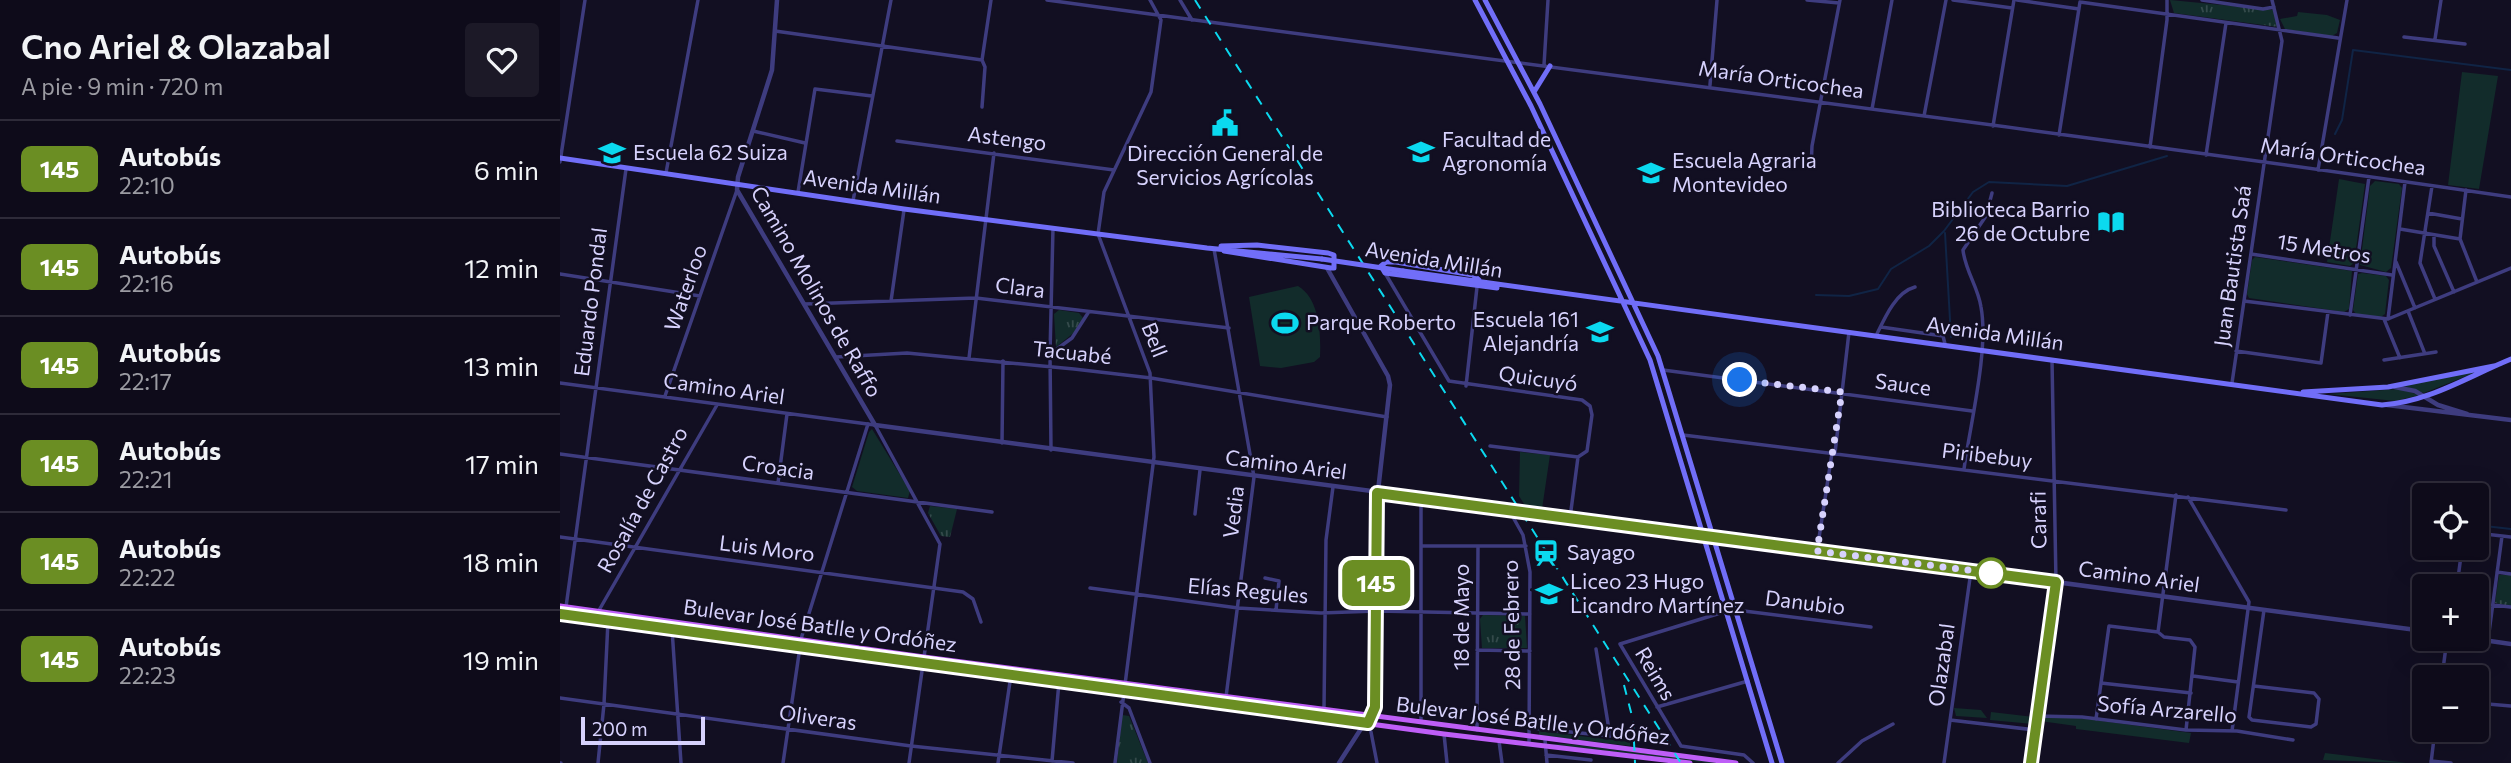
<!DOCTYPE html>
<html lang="es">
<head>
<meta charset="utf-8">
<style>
	body { margin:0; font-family:Commissioner,sans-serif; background:#1c1927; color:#f1f3f6; height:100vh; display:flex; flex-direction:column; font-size:26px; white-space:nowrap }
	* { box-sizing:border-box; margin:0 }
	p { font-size:23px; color:#9b9ba2 }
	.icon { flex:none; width:38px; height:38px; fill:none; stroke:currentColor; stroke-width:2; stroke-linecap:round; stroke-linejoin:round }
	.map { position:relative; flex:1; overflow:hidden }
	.panel { display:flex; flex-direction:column; background:#0e0b1a; width:560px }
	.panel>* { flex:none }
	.badge { padding:0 14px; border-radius:10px; font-size:24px; line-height:46px }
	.controls { position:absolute; left:1852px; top:483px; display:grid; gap:14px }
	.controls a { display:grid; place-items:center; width:77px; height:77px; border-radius:7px; background:#0e0b1a; box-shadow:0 7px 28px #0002,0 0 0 2px #2e2b39; font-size:35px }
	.scale { position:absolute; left:21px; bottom:18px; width:124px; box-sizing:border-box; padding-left:7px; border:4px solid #d7d2fd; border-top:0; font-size:19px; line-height:24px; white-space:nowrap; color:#d7d2fd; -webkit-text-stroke:5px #120f22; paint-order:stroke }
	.you { position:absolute; width:35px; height:35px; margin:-18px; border:5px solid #fff; border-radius:50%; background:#1a73e8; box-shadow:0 0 0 10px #1a73e833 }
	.map>.badge { position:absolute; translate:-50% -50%; box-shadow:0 0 0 4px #fff }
	.round { display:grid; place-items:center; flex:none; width:74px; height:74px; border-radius:7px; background:#1c1927 }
	.summary { display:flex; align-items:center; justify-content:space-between; height:119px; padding:0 21px }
	h1 { font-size:33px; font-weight:600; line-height:52px }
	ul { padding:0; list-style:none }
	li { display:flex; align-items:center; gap:21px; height:98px; padding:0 21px; border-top:2px solid #2e2b39 }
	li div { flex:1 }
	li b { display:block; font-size:26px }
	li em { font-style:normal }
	li .badge { min-width:77px; font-weight:700; text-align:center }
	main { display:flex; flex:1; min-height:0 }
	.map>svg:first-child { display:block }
	.grass { fill:#122c2b }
	.park { fill:url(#park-tufts) }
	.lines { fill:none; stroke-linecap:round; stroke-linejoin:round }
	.stream { stroke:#102445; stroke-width:2 }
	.minor { stroke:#3e3c7f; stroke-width:3.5 }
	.tertiary { stroke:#3e3c7f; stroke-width:4.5 }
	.secondary { stroke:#716ef8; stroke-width:5 }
	.primary { stroke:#be5ef7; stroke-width:5 }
	.rail { stroke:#0bd9ef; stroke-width:2; stroke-dasharray:10 9; stroke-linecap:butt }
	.secondary-bridge { stroke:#716ef8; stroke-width:5 }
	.line-casing { stroke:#fff; stroke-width:16 }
	.line { stroke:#6b8e23; stroke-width:10 }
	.walk { stroke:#d7d2fd; stroke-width:7; stroke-dasharray:0 12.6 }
	.stop-dot { fill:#fff; stroke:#6b8e23; stroke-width:3.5 }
	.labels { text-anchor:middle; stroke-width:5; stroke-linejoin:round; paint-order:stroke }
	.street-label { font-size:21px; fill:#d7d2fd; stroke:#120f22 }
	.poi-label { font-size:21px; fill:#d7d2fd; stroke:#120f22; text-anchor:start }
</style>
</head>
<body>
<main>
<section class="panel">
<div class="summary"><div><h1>Cno Ariel &amp; Olazabal</h1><p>A pie · 9 min · 720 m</p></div><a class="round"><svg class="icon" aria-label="heart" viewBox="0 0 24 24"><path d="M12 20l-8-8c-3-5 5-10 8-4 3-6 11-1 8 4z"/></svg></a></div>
<ul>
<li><span class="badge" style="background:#6b8e23;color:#fff">145</span><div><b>Autobús</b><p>22:10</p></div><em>6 min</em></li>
<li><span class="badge" style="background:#6b8e23;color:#fff">145</span><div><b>Autobús</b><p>22:16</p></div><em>12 min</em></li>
<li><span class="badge" style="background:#6b8e23;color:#fff">145</span><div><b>Autobús</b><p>22:17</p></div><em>13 min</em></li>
<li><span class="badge" style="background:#6b8e23;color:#fff">145</span><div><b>Autobús</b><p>22:21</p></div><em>17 min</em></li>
<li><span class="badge" style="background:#6b8e23;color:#fff">145</span><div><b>Autobús</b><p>22:22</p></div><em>18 min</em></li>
<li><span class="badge" style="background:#6b8e23;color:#fff">145</span><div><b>Autobús</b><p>22:23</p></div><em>19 min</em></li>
</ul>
</section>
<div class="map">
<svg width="1951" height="763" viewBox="0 0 1951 763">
	<defs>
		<pattern id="park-tufts" width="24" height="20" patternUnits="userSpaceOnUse" patternTransform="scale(1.75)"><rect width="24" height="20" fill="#122c2b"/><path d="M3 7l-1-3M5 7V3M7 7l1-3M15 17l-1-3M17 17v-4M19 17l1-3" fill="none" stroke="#344a4b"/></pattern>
	</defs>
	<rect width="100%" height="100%" fill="#120f22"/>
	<path class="grass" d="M 1738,12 L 1767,15 L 1780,20 L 1777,33 L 1772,36 L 1725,29 L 1720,19 L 1737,16 Z
		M 1902,72 L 1938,76 L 1919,189 L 1888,185 Z
		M 1779,179 L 1805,184 L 1794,263 L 1790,266 L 1767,262 Z
		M 1815,181 L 1839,184 L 1842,188 L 1831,268 L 1826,272 L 1800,265 L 1810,186 Z
		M 1695,257 L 1792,271 L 1789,309 L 1784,312 L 1689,298 L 1687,294 L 1692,260 Z
		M 1802,273 L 1826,276 L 1829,280 L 1825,314 L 1821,317 L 1796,314 L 1793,310 L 1798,274 Z
		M 738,286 C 760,299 761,335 760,357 L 754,362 L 721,368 L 700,366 L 689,297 Z
		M 1924,369 L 1864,393 L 1844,386 Z
		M 1838,389 L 1860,395 L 1835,401 L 1769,394 Z
		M 312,429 L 350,491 L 348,498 L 297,491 L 292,487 L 309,432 Z
		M 960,452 L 990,455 L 982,509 L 966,507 L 959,496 Z
		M 0,610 L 219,639 L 204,639 Z
		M 265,648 L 279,648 L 427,668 L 426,669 Z
		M 569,688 L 597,690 L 802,717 Z
		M 1394,708 L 1421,710 L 1427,718 L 1396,716 Z
		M 1431,712 L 1475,717 L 1473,724 L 1430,720 Z
		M 1480,718 L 1519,718 L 1631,733 L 1629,743 L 1516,729 L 1516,726 L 1480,721 Z
		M 979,731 L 1070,742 L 1070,746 L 979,735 Z
		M 988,744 L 1009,744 L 1162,763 L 1148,763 Z
		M 1765,753 L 1839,762 L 1846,763 L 1763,760 Z"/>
	<path class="park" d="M 1610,0 L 1713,10 L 1718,27 L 1614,13 Z
		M 499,310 L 519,313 L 523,318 L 516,331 L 496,347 L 494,314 Z
		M 370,506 L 397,509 L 390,537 L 381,536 L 368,513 Z
		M 1939,575 L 1951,575 L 1951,606 L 1935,603 Z
		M 923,615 L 965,616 L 967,648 L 922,648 L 920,619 Z
		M 562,715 L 569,716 L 588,763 L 557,763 Z"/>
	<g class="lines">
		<path class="stream" d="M 1775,134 L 1782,120 L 1793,50 L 1951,70
			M 1385,233 L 1391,337
			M 1256,295 L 1289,296 L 1318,289 L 1331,269 L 1369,246 L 1384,231 L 1413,192 L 1429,182 L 1507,186 L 1607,156
			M 1861,519 L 1864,519
			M 1916,525 L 1951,529"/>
		<path class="minor" d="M 487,0 C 975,67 1464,126 1951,197
			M 620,0 L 632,20
			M 1247,0 L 1279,3
			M 1393,0 L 1452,8
			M 1457,0 L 1519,9
			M 1642,0 L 1703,9 L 1714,7
			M 1520,2 L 1778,38
			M 215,31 L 422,60
			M 1844,37 L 1905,44
			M 1875,39 L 1881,0
			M 984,65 L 988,0
			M 1150,85 L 1157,0
			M 422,107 L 425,67 L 422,60 L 431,0
			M 1312,109 L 1332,0
			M 1364,116 L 1386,0
			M 1433,126 L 1454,0
			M 193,131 L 245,143
			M 1499,135 L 1520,2
			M 337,141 L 554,170
			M 1590,147 L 1607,20 L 1607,0
			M 1646,155 L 1666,23
			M 0,162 L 25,0
			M 1251,168 L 1252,146 L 1280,0
			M 1758,170 L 1787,0
			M 106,173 L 138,0
			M 1872,186 L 1860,263 L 1875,299
			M 1906,190 L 1900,239 L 1917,282
			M 238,192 L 255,89 L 312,96
			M 293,201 L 331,0
			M 1868,213 L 1902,219
			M 493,228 L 490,354 L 512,338 L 528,313
			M 1840,229 L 1900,239
			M 1874,235 L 1874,246 L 1894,292
			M 654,249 L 694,477 L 666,697
			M 1691,254 L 1832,275
			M 1836,262 L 1855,308
			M 825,273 L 889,381 L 1022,400 L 1030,406 L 1032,415 L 1027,451 L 1018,457 L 1010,518
			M 0,274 L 140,296
			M 331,301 L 344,210
			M 1684,301 L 1828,319 L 1951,268
			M 245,304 L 416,298 L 669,328
			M 1848,311 L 1865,354
			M 1790,315 L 1809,177
			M 1824,319 L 1840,358
			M 1828,319 L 1845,182
			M 1321,327 L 1383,336 L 1385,344
			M 1317,334 C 1325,317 1336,292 1355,287
			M 1676,351 L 1761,363 L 1768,312
			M 490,354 L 491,450
			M 276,357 L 347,353 L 514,369 L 591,378 L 827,417
			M 409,358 L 434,153
			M 1824,360 L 1876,352
			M 1103,370 L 1412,411
			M 0,383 L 315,425 L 380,544 L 364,657
			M 1672,383 L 1722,41 L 1712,0
			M 906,386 L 917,287
			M 105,396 L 177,190
			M 1123,435 L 1726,510
			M 442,443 L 443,361
			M 930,446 L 1018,457
			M 1275,453 L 1289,332
			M 0,454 L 432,512
			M 1404,469 C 1410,425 1429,350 1421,307 C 1418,287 1405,270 1403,250 L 1426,216 L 1432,193
			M 218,483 L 227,414
			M 1628,497 L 1689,602 L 1672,731
			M 949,510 L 963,535 L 970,572 L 969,744
			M 635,514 L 640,470
			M 1916,533 L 1951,537
			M 0,537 L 403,592 L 413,599 L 421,622
			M 863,546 L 966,546
			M 1257,551 L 1272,453
			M 1937,572 L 1951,574
			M 705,578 L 719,581 L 716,610
			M 1865,580 L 1879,581 L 1880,574 L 1898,576
			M 1897,586 L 1902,548
			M 530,588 L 678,608 L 761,613 L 816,611 L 970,614
			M 1932,605 L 1951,607
			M 6,607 L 66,169
			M 1176,610 L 1311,627
			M 1167,611 L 1060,644 L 1121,746 L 1184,755 L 1193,763
			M 38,612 L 157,405
			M 112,629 L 121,763
			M 1598,632 L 1616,495
			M 241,639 L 308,424
			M 1928,640 L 1942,536
			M 917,650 L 970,651
			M 1633,676 L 1678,682
			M 1882,677 L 1887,639
			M 1541,683 L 1631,693
			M 1694,686 L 1754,693 L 1759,699 L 1756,724 L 1751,727 L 1692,720 L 1689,717 L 1704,610
			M 0,698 L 351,746 L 513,763
			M 561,702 L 569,708 L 590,763
			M 1916,703 L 1951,706
			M 1097,707 L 1188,681
			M 764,708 L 766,540 L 773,487
			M 1477,716 L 1522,717 L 1626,730 L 1677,731 L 1733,740
			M 1536,719 L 1549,626 L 1598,632 L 1604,637 L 1630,640 L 1635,647 L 1626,730
			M 1390,720 L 1475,730
			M 861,721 L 861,499
			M 971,728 L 1050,736 L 1036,649
			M 917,730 L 918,546
			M 811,732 L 817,763
			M 884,734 L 887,763
			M 985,740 L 987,763
			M 939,741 L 942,763
			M 986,755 L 1031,760
			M 492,761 L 499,682
			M 1871,761 L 1891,763
			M 0,763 L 1,763
			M 38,763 L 44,704 L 48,621
			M 223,763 L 240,647
			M 349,763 L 363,664
			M 438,763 L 451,675
			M 555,763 L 594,457 L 590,373 L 538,234 L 544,192 L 591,92 L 601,20 L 590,0
			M 1278,763 L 1302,741 L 1333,724
			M 1384,763 L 1411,571
			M 1471,763 L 1496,582 L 1492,360
			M 1871,763 L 1875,730"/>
		<path class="tertiary" d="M 217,0 L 212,70 L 178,177 L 177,190 L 315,425 L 1864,631
			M 767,268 L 828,376 L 830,385 L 817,500 L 815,707 L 779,763
			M 1835,387 L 1855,391 L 1878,405 L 1907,414
			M 1827,405 L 1951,420
			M 1916,639 L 1951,644"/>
		<path class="secondary" d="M 915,0 L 971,106 L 1090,360 L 1212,763
			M 925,0 L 980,104 L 1098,356 L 1222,763
			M 974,92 L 990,66
			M 0,158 L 344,209 L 647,248 L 762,259
			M 661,246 L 697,245 L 768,253 L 774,255 L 774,268 L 771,268 L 664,251
			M 843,271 C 1169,317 1497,360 1822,405 C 1869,402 1909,376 1951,359
			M 919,280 L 913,275 L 836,262 L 826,262 L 821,266 L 825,273 L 937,288
			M 1743,392 L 1828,387 L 1934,366"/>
		<path class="primary" d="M 0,606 L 364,657 L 1176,763
			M 0,614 L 884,734 L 1130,763"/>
		<path class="rail" d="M 635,0 L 1121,763
			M 1064,685 L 1073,720 L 1075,763"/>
		<path class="secondary-bridge" d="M 762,259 L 843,271"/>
	</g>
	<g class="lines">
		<defs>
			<path id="line" d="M 0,614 L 808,723 L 815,707 L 817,493 L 1496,582 L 1471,763"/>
		</defs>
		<use href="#line" class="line-casing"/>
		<use href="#line" class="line"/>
		<path class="walk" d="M 1180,380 L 1282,392 L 1257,551 L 1431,573"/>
	</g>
	<defs>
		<symbol id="civic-bare" viewBox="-9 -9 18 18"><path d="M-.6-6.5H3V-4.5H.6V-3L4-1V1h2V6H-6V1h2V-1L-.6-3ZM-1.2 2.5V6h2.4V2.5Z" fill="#0bd9ef" stroke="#120f22" stroke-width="2.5" paint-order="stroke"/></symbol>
		<symbol id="university-bare" viewBox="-9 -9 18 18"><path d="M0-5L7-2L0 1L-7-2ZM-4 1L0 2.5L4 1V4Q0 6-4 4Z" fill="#0bd9ef" stroke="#120f22" stroke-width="2.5" paint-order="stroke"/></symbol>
		<symbol id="school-bare" viewBox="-9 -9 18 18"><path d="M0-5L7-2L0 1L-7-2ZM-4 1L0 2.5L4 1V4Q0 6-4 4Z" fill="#0bd9ef" stroke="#120f22" stroke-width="2.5" paint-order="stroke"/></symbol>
		<symbol id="library-bare" viewBox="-9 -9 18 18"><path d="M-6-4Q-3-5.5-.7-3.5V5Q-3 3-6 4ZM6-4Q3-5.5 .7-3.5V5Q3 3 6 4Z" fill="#0bd9ef" stroke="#120f22" stroke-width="2.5" paint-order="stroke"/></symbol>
		<symbol id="stadium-bare" viewBox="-9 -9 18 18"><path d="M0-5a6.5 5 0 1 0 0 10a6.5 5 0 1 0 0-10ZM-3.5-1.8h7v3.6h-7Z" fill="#0bd9ef" stroke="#120f22" stroke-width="2.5" paint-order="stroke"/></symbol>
		<symbol id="station-bare" viewBox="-9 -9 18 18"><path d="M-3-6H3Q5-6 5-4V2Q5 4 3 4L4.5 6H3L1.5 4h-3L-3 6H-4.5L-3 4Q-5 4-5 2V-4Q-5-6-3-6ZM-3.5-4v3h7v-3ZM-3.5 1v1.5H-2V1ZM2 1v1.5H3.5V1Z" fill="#0bd9ef" stroke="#120f22" stroke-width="2.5" paint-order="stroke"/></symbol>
	</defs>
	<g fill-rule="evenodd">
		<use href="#civic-bare" x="646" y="104" width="38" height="38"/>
		<use href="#university-bare" x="842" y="133" width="38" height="38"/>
		<use href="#school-bare" x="33" y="134" width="38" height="38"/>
		<use href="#school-bare" x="1072" y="154" width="38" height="38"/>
		<use href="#library-bare" x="1532" y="203" width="38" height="38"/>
		<use href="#stadium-bare" x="706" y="304" width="38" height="38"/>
		<use href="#school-bare" x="1021" y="313" width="38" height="38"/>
		<use href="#station-bare" x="967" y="534" width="38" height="38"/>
		<use href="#school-bare" x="970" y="575" width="38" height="38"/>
	</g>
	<circle class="stop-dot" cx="1431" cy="573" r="14"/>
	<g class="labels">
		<g class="street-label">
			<text transform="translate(1221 80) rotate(8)" y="7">María Orticochea</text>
			<text transform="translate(447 139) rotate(7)" y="7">Astengo</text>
			<text transform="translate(1783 157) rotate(8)" y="7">María Orticochea</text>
			<text transform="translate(312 187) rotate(8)" y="7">Avenida Millán</text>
			<text transform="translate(1764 249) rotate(9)" y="7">15 Metros</text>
			<text transform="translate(874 260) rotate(9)" y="7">Avenida Millán</text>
			<text transform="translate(1673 266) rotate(-82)" y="7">Juan Bautista Saá</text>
			<text transform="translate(126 288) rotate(-71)" y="7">Waterloo</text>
			<text transform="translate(460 288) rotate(7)" y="7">Clara</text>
			<text transform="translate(256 292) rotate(60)" y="7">Camino Molinos de Raffo</text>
			<text transform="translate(31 302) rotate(-83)" y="7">Eduardo Pondal</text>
			<text transform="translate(1435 334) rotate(8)" y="7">Avenida Millán</text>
			<text transform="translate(594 340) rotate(68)" y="7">Bell</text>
			<text transform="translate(512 353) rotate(6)" y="7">Tacuabé</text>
			<text transform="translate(978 379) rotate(8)" y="7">Quicuyó</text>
			<text transform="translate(1343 385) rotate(8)" y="7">Sauce</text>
			<text transform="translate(164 389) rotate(8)" y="7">Camino Ariel</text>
			<text transform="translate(1427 456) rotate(7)" y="7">Piribebuy</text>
			<text transform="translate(726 465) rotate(7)" y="7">Camino Ariel</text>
			<text transform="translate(218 468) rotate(8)" y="7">Croacia</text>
			<text transform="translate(83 500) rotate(-61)" y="7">Rosalía de Castro</text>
			<text transform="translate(674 512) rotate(-83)" y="7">Vedia</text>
			<text transform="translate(1479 520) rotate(-91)" y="7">Carafi</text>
			<text transform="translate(207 549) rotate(7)" y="7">Luis Moro</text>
			<text transform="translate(1579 577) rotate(8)" y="7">Camino Ariel</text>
			<text transform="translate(688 591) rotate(5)" y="7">Elías Regules</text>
			<text transform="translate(1245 603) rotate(7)" y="7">Danubio</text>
			<text transform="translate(902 617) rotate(-90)" y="7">18 de Mayo</text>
			<text transform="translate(952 625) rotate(-91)" y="7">28 de Febrero</text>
			<text transform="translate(260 626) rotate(8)" y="7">Bulevar José Batlle y Ordóñez</text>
			<text transform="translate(1382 665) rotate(-82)" y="7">Olazabal</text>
			<text transform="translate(1095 674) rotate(59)" y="7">Reims</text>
			<text transform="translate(1607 710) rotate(5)" y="7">Sofía Arzarello</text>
			<text transform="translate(258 718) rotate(8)" y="7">Oliveras</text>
			<text transform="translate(973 721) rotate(7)" y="7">Bulevar José Batlle y Ordóñez</text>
		</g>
		<g class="poi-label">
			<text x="882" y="147">Facultad de<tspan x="882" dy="24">Agronomía</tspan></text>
			<text x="73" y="160">Escuela 62 Suiza</text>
			<text x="665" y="161" text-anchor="middle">Dirección General de<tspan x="665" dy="24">Servicios Agrícolas</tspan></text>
			<text x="1112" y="168">Escuela Agraria<tspan x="1112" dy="24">Montevideo</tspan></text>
			<text x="1530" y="217" text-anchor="end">Biblioteca Barrio<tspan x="1530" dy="24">26 de Octubre</tspan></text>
			<text x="1019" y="327" text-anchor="end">Escuela 161<tspan x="1019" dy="24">Alejandría</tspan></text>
			<text x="746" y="330">Parque Roberto</text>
			<text x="1007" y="560">Sayago</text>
			<text x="1010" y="589">Liceo 23 Hugo<tspan x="1010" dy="24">Licandro Martínez</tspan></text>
		</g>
	</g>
</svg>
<div class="controls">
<a><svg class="icon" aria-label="locate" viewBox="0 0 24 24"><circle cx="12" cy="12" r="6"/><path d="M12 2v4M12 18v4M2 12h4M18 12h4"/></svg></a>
<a>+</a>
<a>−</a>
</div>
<div class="scale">200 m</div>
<div class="you" style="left:1180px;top:380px"></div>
<b class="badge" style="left:816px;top:583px;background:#6b8e23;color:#fff">145</b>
</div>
</main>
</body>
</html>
